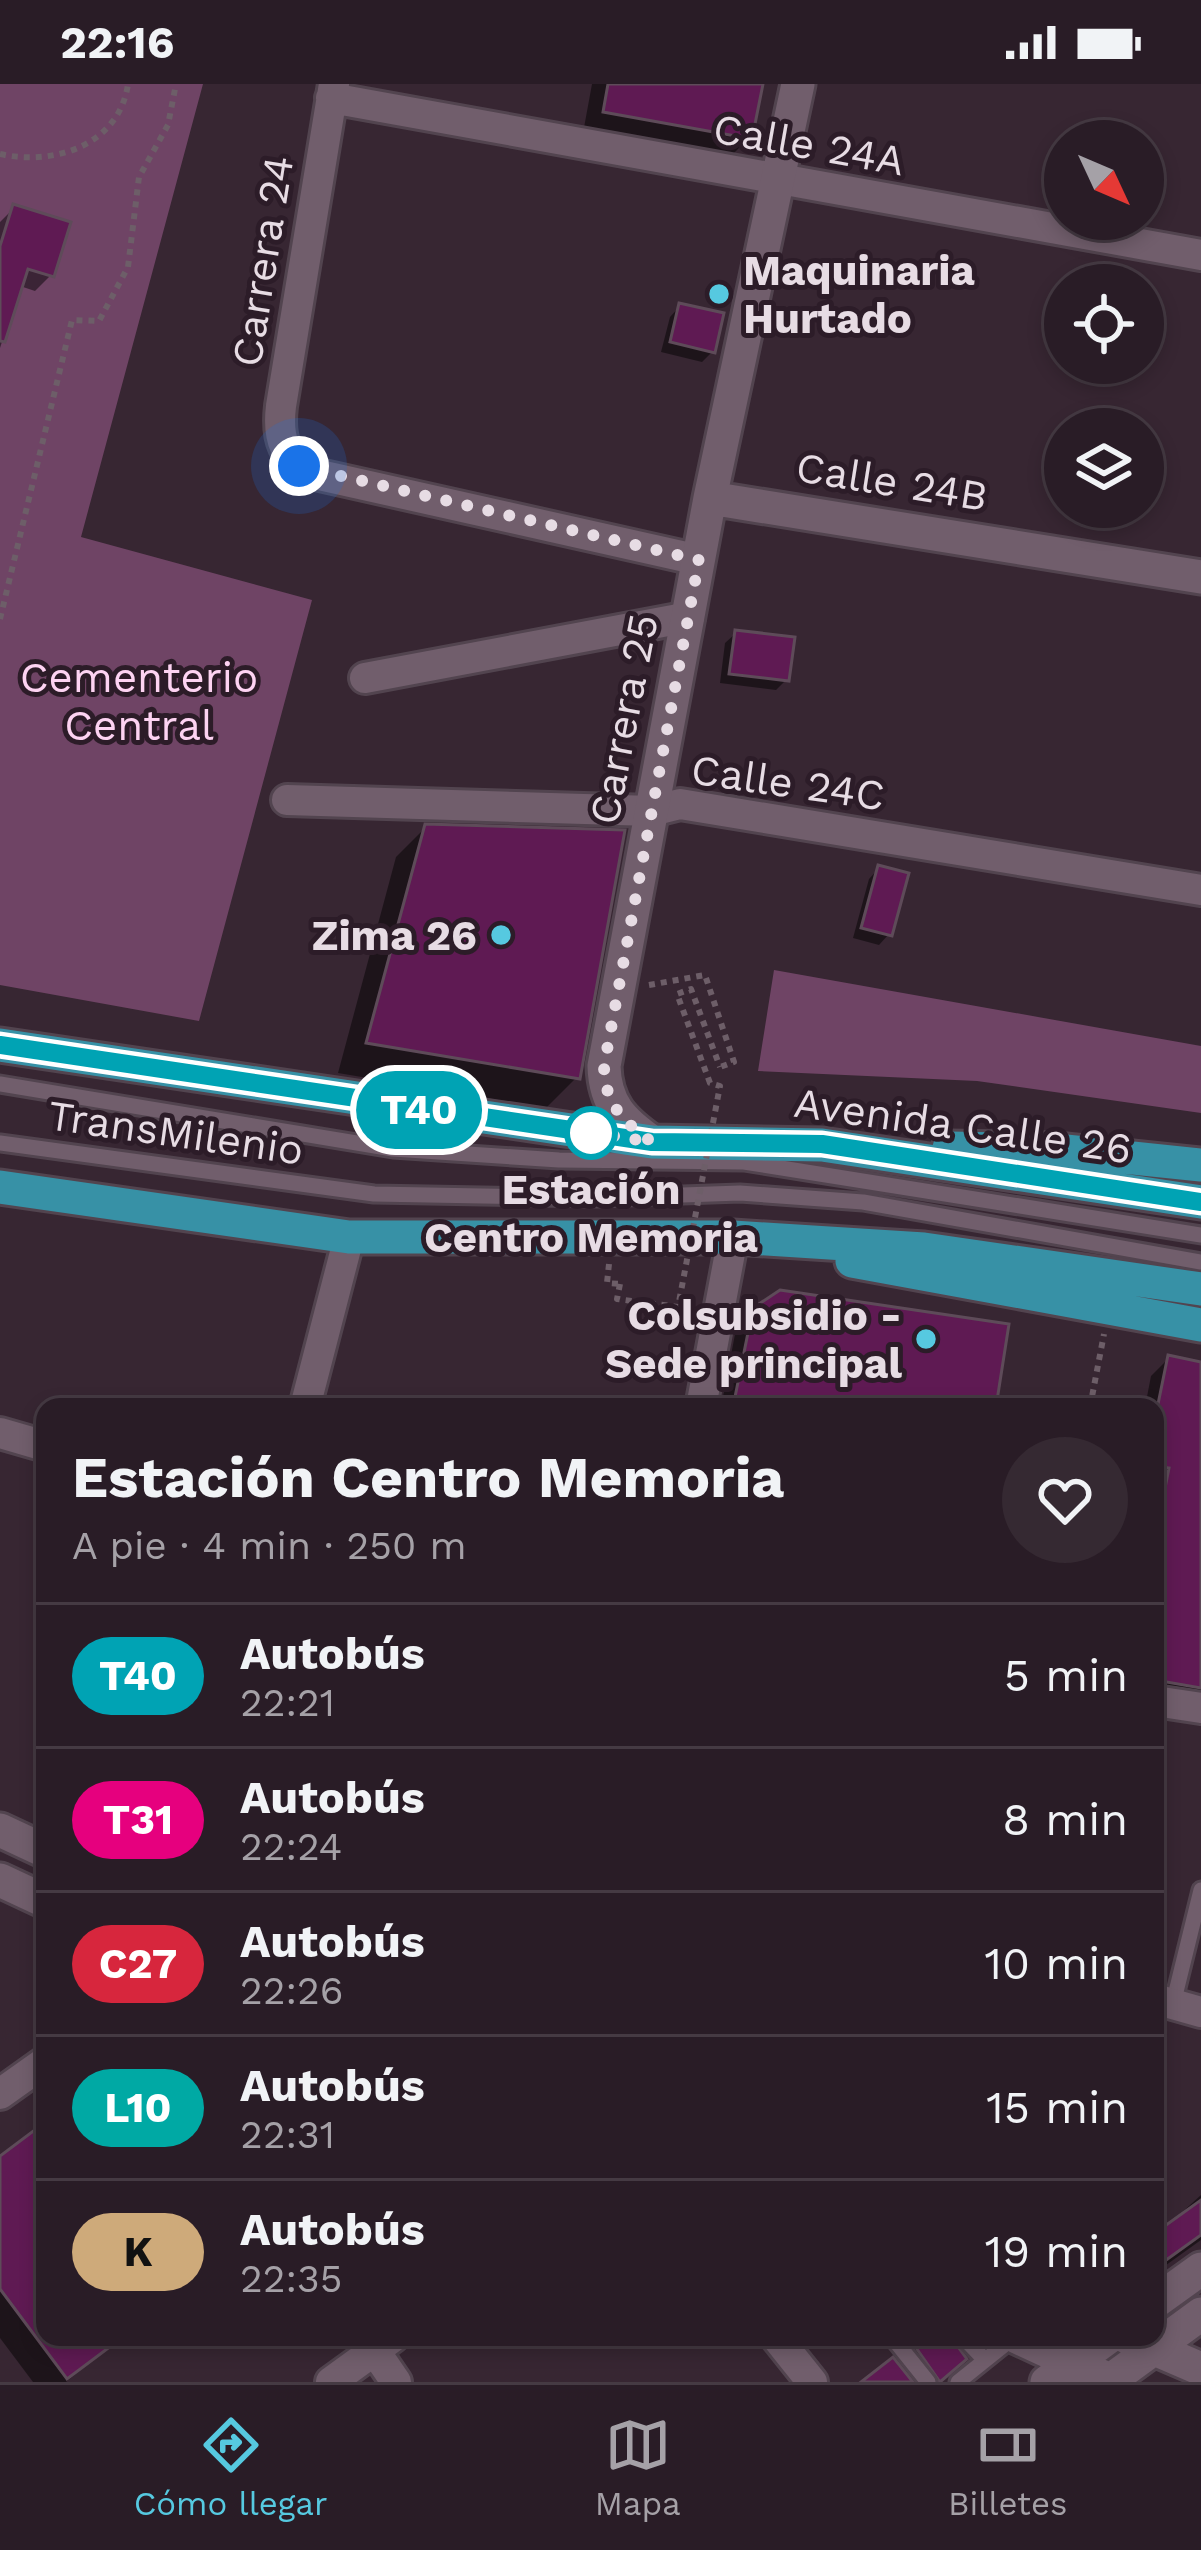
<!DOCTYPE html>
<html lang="es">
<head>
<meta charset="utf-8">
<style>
	body { margin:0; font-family:"Work Sans",sans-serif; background:#352932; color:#f1f3f6; height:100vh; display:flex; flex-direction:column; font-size:45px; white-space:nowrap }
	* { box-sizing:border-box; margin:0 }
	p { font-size:39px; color:#a5a1a7 }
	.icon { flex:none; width:66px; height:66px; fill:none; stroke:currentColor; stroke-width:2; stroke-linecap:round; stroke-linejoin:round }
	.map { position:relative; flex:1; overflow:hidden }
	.details { position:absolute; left:36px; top:1314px; width:1128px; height:948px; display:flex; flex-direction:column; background:#291c26; border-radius:24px; box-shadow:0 6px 18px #0003,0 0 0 3px #453a43 }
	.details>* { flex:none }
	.badge { padding:0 24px; border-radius:39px; font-size:42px; line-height:78px }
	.needle { width:78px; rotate:134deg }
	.fabs { position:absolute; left:1044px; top:36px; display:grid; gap:24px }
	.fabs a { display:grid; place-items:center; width:120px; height:120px; border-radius:50%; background:#291c26; box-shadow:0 6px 18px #0003,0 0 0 3px #453a43; font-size:60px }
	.you { position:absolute; width:60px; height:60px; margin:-30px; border:9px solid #fff; border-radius:50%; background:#1a73e8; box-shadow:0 0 0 18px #1a73e833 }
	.map>.badge { position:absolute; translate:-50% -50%; box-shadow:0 0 0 6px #fff }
	.round { display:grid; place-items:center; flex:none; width:126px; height:126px; border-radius:63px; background:#352932 }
	.headline { display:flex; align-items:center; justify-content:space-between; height:204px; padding:0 36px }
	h1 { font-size:57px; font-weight:700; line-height:90px }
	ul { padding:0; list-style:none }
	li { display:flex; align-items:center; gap:36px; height:144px; padding:0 36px; border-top:3px solid #453a43 }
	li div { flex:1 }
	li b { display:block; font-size:45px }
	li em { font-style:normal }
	li .badge { min-width:132px; font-weight:700; text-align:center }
	.status { display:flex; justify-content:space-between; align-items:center; height:84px; padding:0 60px; background:#291c26; direction:ltr }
	.status svg { height:33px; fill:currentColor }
	.tab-bar { display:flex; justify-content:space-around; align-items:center; height:168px; border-top:3px solid #453a43; background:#291c26; font-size:33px; color:#a5a1a7 }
	.tab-bar a { display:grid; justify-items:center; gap:6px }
	.tab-bar .active { color:#56c9e0 }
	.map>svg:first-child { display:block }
	.green { fill:#6f4465 }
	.shadow { fill:#0007 }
	.building { fill:#5f1a53; stroke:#5e4b59; stroke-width:3 }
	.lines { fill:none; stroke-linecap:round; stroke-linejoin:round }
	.service-casing { stroke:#52444f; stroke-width:21 }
	.minor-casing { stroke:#52444f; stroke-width:36 }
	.tertiary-casing { stroke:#52444f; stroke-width:39 }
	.secondary-casing { stroke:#52444f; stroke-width:39 }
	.primary-casing { stroke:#52444f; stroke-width:39 }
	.path { stroke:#6d5e68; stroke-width:6; stroke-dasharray:6 6; stroke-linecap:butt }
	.service { stroke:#715e6c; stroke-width:15 }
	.minor { stroke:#715e6c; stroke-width:30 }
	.tertiary { stroke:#715e6c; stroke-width:33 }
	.secondary { stroke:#715e6c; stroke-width:33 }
	.primary { stroke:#3791a6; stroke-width:33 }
	.path-bridge { stroke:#6d5e68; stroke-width:6; stroke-dasharray:6 6; stroke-linecap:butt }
	.line-casing { stroke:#fff; stroke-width:27 }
	.line { stroke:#00a3b4; stroke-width:18 }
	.walk { stroke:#e7dce4; stroke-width:12; stroke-dasharray:0 21.6 }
	.poi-dot { fill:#56c9e0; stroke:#2c1c28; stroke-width:4.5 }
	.stop-dot { fill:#fff; stroke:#00a3b4; stroke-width:6 }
	.labels { text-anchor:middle; stroke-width:10; stroke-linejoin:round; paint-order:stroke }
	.street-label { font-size:42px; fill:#e7dce4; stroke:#2c1c28 }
	.poi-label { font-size:42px; font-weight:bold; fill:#e7dce4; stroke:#2c1c28; text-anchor:end }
	.park-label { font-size:42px; fill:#fdd3f2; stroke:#2c1c28 }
	.stop-label { font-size:42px; font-weight:bold; fill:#e7dce4; stroke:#2c1c28 }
</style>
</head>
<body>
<div class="status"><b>22:16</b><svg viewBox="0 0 49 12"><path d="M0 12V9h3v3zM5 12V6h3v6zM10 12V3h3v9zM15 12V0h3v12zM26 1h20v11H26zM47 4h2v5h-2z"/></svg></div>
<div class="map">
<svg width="1201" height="2298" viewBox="0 0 1201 2298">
	<rect width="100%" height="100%" fill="#372632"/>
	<path class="green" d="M 0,0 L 203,0 L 81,453 L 312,516 L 199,937 L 0,901 Z
		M 774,886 L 1201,962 L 1201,1029 L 977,997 L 758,987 Z"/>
	<path class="shadow" d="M 592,0 L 759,0 L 750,53 L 728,75 L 583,49 Z
		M 14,124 L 51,191 L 35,207 L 20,202 L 0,264 L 0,138 Z
		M 680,222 L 713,267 L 702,278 L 661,268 L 670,233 Z
		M 736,549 L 786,596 L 776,606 L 720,599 L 725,559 Z
		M 426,743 L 577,993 L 546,1024 L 338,989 L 396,773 Z
		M 879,784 L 889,850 L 879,861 L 853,854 L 869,795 Z
		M 755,1227 L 993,1323 L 721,1323 L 736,1245 Z
		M 1169,1274 L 1201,1281 L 1201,1624 L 1155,1616 L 1155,1323 L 1145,1323 L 1151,1292 Z
		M 45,2062 L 45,2253 L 120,2253 L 66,2298 L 33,2298 L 0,2254 L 0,2076 Z
		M 1201,2111 L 1201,2156 L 1155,2189 L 1155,2153 Z
		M 898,2253 L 946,2253 L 963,2275 L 931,2298 Z"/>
	<path class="building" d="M 608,0 L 763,0 L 752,55 L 603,28 Z
		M 13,120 L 71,138 L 54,193 L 28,185 L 5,258 L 0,257 L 0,162 Z
		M 679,219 L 724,229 L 715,269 L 670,258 Z
		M 735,546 L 795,553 L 789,597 L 729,590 Z
		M 425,740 L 625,746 L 580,995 L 366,959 Z
		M 878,781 L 909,789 L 892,852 L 861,844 Z
		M 780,1206 L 1009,1240 L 996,1323 L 733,1323 L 753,1224 Z
		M 1168,1271 L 1201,1278 L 1201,1604 L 1155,1596 L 1155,1454 L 1169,1384 L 1155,1382 L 1155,1335 Z
		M 36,2045 L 45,2057 L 45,2253 L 123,2253 L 67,2295 L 0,2205 L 0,2072 Z
		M 1201,2116 L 1201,2151 L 1155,2184 L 1155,2149 Z
		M 919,2253 L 951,2253 L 967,2275 L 940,2298 L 912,2258 Z
		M 893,2273 L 913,2298 L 861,2298 Z"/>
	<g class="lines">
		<defs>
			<path id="service" d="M 0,1000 L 393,1065 L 559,1076 L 744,1078 L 1201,1151
				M 0,1059 L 374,1110 L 597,1114 L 740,1109 L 863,1118 L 1201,1178
				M 1173,1920 L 1201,1806
				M 892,2253 L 928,2298
				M 963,2253 L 985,2276
				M 958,2298 L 1014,2253"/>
			<path id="minor" d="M 334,0 L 281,322 C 277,356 284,374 315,390 L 699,476
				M 331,14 L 1201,171
				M 365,594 L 689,533
				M 287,716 L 652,727 L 680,720 L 1201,806
				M 305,1323 L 349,1153
				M 701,1323 L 733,1153
				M 0,1349 L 45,1362
				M 1155,1617 L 1201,1624
				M 1155,1915 L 1201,1928
				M 0,2010 L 45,1978
				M 776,2253 L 812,2298
				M 366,2254 L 396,2298
				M 331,2298 L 393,2253"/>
			<path id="tertiary" d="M 710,414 L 1201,493
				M 652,1058 C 622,1037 605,1020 604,982 L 710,414 L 798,0"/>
			<path id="secondary" d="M 0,1746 L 45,1767
				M 0,1796 L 45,1817
				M 1155,2218 L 1201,2185
				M 1017,2253 L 1114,2298
				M 1127,2253 L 1201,2285
				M 1047,2298 L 1109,2253
				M 1108,2298 L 1201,2230"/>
			<path id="primary" d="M 0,961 L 652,1058 L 822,1061 L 1201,1118
				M 949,1064 L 1056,1066 L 1201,1081
				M 0,1103 L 349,1153 L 733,1153 L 924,1165 L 1201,1205
				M 852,1177 L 1201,1241"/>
		</defs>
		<use href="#service" class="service-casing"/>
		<use href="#minor" class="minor-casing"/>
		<use href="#tertiary" class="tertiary-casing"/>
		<use href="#secondary" class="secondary-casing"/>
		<use href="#primary" class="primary-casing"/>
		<path class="path" d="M 0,70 C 53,82 119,62 128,0
			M 0,535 L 72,236 L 99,237 L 128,183 L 139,93 L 168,41 L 176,0
			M 649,901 L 705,891 L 734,978 L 720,983
			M 609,1180 L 607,1199 L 620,1200
			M 1090,1323 L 1104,1250"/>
		<use href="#service" class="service"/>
		<use href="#minor" class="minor"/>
		<use href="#tertiary" class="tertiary"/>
		<use href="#secondary" class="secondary"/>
		<use href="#primary" class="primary"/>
		<path class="path-bridge" d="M 620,1200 L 617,1215 L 678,1223 L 720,1002 L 710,999 L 677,910 L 691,905 L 720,983"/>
	</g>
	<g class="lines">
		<defs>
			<path id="line" d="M 0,961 L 652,1058 L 822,1060 L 1201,1118"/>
		</defs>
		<use href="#line" class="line-casing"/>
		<use href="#line" class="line"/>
		<path class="walk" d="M 299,382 L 699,476 L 604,982 C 605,1020 622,1037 652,1058 L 575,1046 L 591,1049"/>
	</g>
	<g class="poi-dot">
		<circle cx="719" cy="210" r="12"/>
		<circle cx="501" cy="851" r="12"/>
		<circle cx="926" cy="1255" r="12"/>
	</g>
	<circle class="stop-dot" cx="591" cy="1049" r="24"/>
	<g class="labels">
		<g class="street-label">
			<text transform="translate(809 60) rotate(10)" y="15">Calle 24A</text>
			<text transform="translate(262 177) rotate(-81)" y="15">Carrera 24</text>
			<text transform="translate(892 397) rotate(9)" y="15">Calle 24B</text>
			<text transform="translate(623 635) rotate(-79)" y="15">Carrera 25</text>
			<text transform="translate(788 698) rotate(8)" y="15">Calle 24C</text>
			<text transform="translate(963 1041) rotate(8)" y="15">Avenida Calle 26</text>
			<text transform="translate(176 1048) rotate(8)" y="15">TransMilenio</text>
		</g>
		<g class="poi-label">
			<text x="743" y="201" text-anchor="start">Maquinaria<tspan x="743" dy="48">Hurtado</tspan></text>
			<text x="477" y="866">Zima 26</text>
			<text x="902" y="1246">Colsubsidio -<tspan x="902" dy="48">Sede principal</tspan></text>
		</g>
		<g class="park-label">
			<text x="139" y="608">Cementerio<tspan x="139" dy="48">Central</tspan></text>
		</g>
		<g class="stop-label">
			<text x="591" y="1120">Estación<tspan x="591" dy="48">Centro Memoria</tspan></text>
		</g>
	</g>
</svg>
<div class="fabs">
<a><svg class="needle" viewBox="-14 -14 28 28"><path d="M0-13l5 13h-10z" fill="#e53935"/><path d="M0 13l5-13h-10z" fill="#a5a1a7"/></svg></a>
<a><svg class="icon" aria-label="locate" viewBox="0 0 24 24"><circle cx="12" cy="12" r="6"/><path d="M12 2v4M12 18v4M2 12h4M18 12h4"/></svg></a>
<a><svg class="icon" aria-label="layers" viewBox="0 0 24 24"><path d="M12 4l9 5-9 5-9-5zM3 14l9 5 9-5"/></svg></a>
</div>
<div class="you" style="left:299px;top:382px"></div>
<b class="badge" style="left:419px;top:1026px;background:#00a3b4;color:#fff">T40</b>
<section class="details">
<div class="headline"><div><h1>Estación Centro Memoria</h1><p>A pie · 4 min · 250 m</p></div><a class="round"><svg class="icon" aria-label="heart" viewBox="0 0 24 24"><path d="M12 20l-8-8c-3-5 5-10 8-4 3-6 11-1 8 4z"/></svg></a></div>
<ul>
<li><span class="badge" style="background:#00a3b4;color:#fff">T40</span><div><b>Autobús</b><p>22:21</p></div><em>5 min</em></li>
<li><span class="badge" style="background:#e6007e;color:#fff">T31</span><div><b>Autobús</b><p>22:24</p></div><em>8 min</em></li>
<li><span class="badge" style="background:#d7263d;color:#fff">C27</span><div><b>Autobús</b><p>22:26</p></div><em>10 min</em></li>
<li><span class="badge" style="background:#00a9a4;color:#fff">L10</span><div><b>Autobús</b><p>22:31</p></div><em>15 min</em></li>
<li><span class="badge" style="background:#ceaa7a;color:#111">K</span><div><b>Autobús</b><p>22:35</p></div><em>19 min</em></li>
</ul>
</section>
</div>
<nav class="tab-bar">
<a class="active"><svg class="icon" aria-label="directions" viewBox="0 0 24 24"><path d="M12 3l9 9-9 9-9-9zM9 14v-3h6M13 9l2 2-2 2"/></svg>Cómo llegar</a>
<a><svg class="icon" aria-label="map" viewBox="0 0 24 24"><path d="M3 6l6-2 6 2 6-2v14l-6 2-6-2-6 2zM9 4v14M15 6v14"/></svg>Mapa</a>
<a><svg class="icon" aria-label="tickets" viewBox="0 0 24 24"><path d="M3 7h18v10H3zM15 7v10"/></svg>Billetes</a>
</nav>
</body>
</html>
